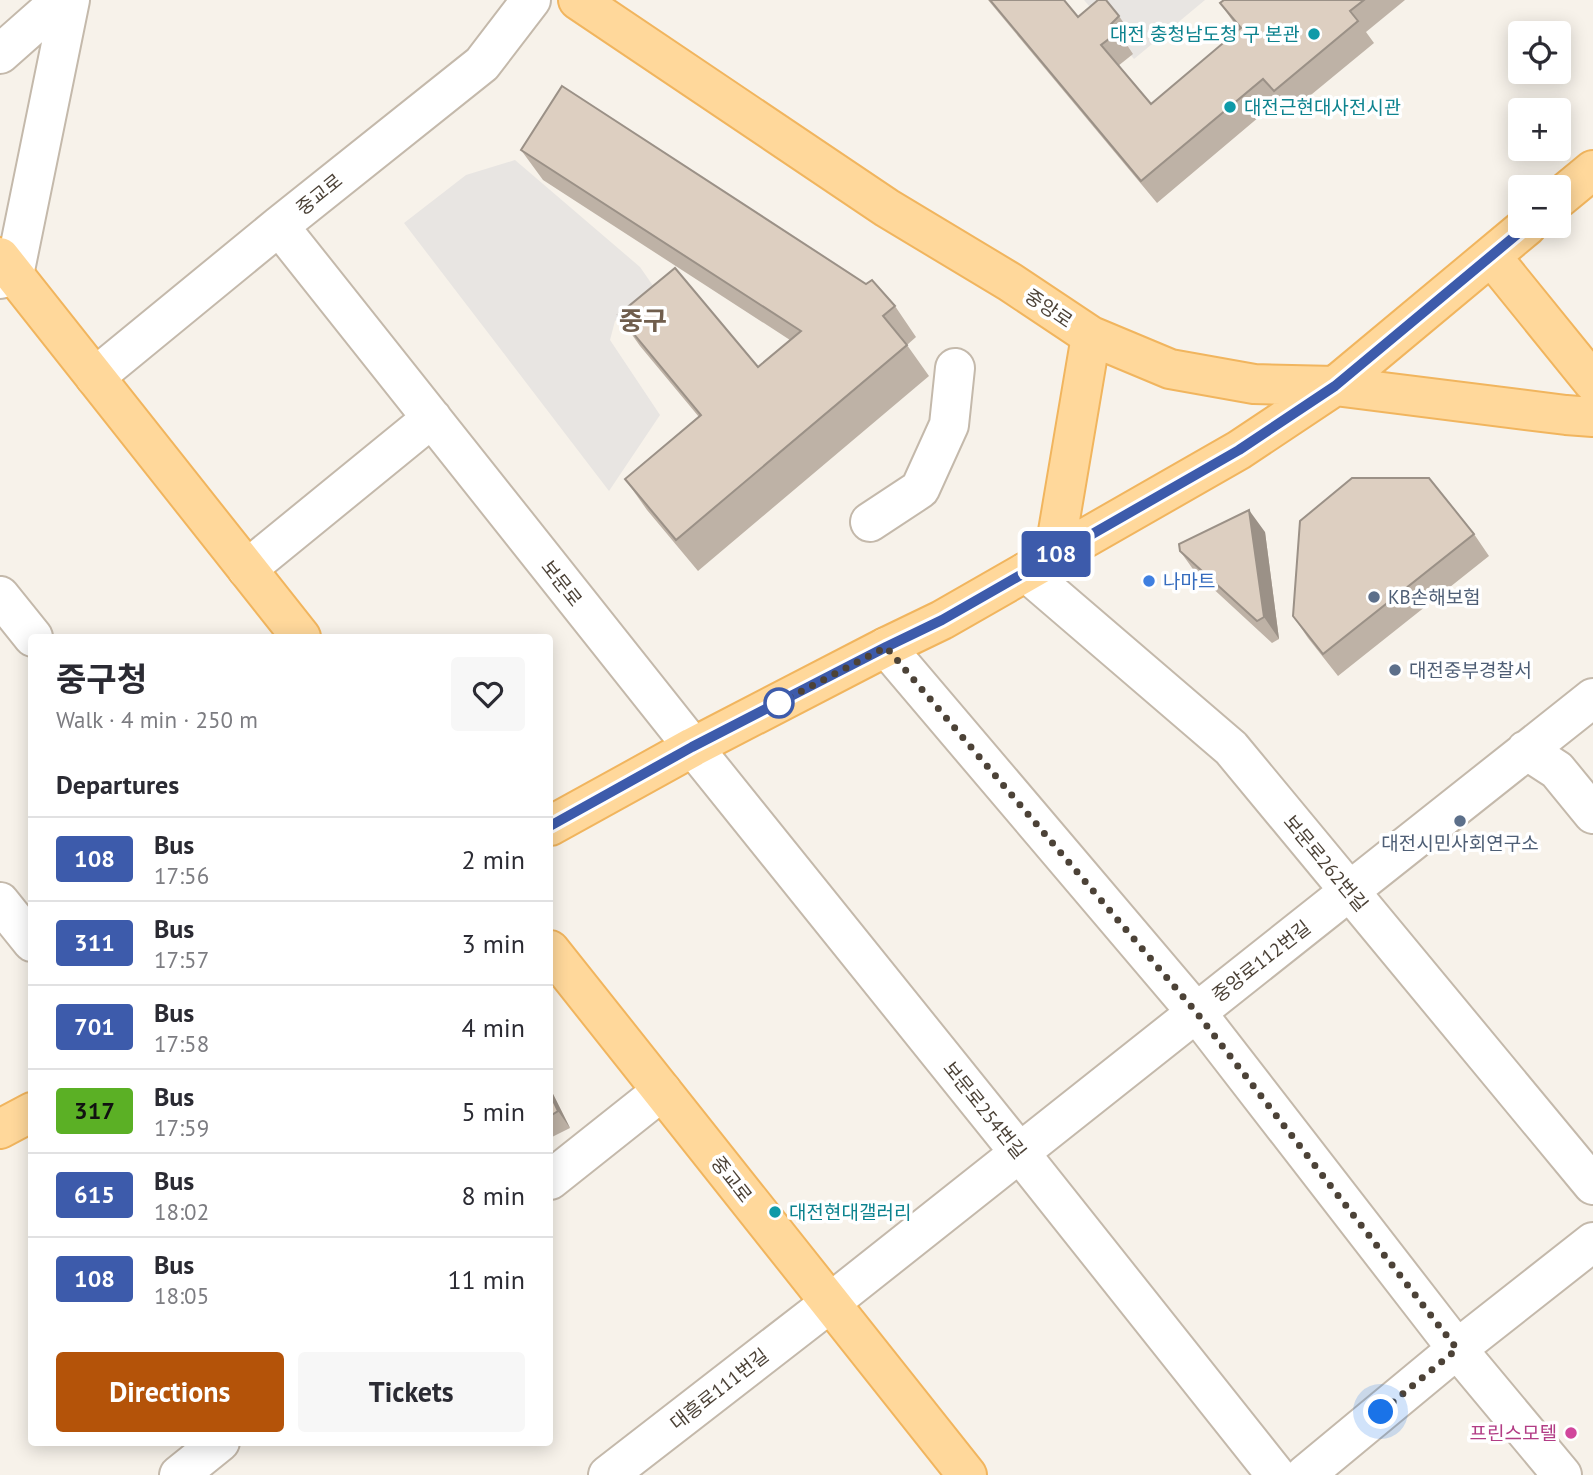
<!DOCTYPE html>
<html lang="en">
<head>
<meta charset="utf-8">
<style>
	body { margin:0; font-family:"PT Sans","Noto Sans KR",sans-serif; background:#f7f7f7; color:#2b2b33; height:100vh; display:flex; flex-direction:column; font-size:26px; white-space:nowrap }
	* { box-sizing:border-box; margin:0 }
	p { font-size:23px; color:#7c7c81 }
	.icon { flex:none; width:38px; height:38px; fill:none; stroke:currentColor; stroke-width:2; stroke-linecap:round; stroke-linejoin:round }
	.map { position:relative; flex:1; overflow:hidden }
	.panel { position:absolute; left:28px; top:634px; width:525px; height:812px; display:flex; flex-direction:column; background:#fff; border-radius:7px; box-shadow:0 4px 18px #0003 }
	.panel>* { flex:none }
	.badge { padding:0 14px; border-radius:5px; font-size:24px; line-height:46px }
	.tools { position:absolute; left:1508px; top:21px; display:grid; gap:14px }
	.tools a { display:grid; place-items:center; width:63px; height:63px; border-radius:7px; background:#fff; box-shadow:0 4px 18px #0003; font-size:35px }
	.you { position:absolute; width:35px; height:35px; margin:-18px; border:5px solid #fff; border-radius:50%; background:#1a73e8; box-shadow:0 0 0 10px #1a73e833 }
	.map>.badge { position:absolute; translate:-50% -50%; box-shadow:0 0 0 4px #fff }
	h2 { padding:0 28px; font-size:26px; line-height:63px }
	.round { display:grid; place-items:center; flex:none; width:74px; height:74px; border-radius:7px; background:#f7f7f7 }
	.overview { display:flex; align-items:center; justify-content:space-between; height:119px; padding:0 28px }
	h1 { font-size:33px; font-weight:700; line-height:52px }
	.primary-button { display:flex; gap:14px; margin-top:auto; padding:14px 28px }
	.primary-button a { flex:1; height:80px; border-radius:7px; background:#b45309; color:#fff; font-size:28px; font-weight:700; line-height:80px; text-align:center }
	.primary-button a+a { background:#f7f7f7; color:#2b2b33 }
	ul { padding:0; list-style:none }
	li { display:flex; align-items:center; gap:21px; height:84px; padding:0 28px; border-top:2px solid #e1e1e2 }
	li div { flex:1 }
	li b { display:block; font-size:26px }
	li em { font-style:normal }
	li .badge { min-width:77px; font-weight:700; text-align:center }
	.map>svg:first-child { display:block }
	.parking { fill:#e8e5e2 }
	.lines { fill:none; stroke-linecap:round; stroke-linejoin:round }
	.minor-casing { stroke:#c4b9ab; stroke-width:42 }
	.major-casing { stroke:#f1b55e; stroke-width:42 }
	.minor { stroke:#fff; stroke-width:38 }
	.major { stroke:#ffd89b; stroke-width:38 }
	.wall { fill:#beb2a6 }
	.shaded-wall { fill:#9b9187 }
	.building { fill:#ddcfc1; stroke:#9b9187; stroke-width:2 }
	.line-casing { stroke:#fff; stroke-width:16 }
	.line { stroke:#3d5bab; stroke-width:10 }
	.walk { stroke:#4c4237; stroke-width:7; stroke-dasharray:0 12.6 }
	.culture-dot { fill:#0f9aa8; stroke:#fff; stroke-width:2.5 }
	.shop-dot { fill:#3f7fe0; stroke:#fff; stroke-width:2.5 }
	.service-dot { fill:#5c6f8a; stroke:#fff; stroke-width:2.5 }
	.stop-dot { fill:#fff; stroke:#3d5bab; stroke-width:3.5 }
	.hotel-dot { fill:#d1479c; stroke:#fff; stroke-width:2.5 }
	.labels { text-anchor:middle; stroke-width:7; stroke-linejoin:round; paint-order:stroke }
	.culture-label { font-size:19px; fill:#0d838f; stroke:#fff; text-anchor:start }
	.street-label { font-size:19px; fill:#4c4237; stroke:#fff }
	.shop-label { font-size:19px; fill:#366cbe; stroke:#fff; text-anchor:start }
	.service-label { font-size:19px; fill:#4e5e75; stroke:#fff; text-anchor:start }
	.hotel-label { font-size:19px; fill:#b23c85; stroke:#fff; text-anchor:end }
	.district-label { font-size:26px; font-weight:bold; fill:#705e4d; stroke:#fff }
</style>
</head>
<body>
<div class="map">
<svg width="1593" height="1475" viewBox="0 0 1593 1475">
	<rect width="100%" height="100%" fill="#f7f2ea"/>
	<path class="parking" d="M 1084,0 L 1205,0 L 1134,59 Z
		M 515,160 L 640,267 L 656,290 L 615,321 L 610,340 L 660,415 L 609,491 L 404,223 L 466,175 Z"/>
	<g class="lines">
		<defs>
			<path id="minor" d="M 0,54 L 61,0
				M 279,226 L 693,747 L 1019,1152 L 1276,1475
				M 0,279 L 14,275 L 70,0
				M 95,377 L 279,226 L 482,64 L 531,0
				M 870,522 L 920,489 L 949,425 L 955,368
				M 247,569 L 432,418
				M 1026,572 L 1231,748 L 1593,1185
				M 0,596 L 33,637
				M 886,647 L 1196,1012 L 1457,1349 L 1562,1475
				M 1526,750 L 1557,770 L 1593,814
				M 0,902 L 32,942
				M 550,1180 L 662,1091
				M 179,1475 L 220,1442
				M 608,1475 L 830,1303 L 1593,698
				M 1305,1475 L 1457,1349 L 1593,1242"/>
			<path id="major" d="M 578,0 L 887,208 L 1010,282 L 1091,336 L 1170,369 L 1254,384 L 1335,386 L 1566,415 L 1593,417
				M 1559,198 L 1593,170
				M 1491,256 L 1593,382
				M 0,257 L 301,637
				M 1054,555 L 1091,336
				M 550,826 L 693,747 L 886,647 L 942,620 L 1239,450 L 1335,386 L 1527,226
				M 550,950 L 967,1475
				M 0,1129 L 32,1112"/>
		</defs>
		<use href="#minor" class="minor-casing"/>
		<use href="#major" class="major-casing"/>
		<use href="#minor" class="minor"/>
		<use href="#major" class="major"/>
	</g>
	<path class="wall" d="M 988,0 L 1064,0 L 1078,17 L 1119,16 L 1134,38 L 1127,45 L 1133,54 L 1118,66 L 1151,104 L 1239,30 L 1220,3 L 1224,0 L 1405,0 L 1366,32 L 1374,43 L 1289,113 L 1279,100 L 1157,203 Z
		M 521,150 L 895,306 L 916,337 L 907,345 L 929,376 L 698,571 L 647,510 L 625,479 L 699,417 L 640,346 L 618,315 L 758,367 L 790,340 L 543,180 Z
		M 1265,532 L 1279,639 L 1272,643 L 1195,572 L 1180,551 Z
		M 1474,534 L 1489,556 L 1338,676 L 1308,638 L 1293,616 Z
		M 550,1088 L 570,1128 L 550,1138 Z"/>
	<path class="shaded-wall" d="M 1249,510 L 1265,532 L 1279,639 L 1264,617 Z
		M 550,1088 L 570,1128 L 558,1111 L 550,1094 Z"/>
	<path class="building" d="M 990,0 L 1064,0 L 1078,17 L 1098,0 L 1106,0 L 1119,16 L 1111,24 L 1118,32 L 1101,45 L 1151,104 L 1241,28 L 1220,3 L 1224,0 L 1364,0 L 1350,11 L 1358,21 L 1274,91 L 1263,79 L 1141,181 Z
		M 562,86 L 866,284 L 872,280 L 895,306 L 883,316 L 907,345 L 676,540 L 625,479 L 701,415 L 618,315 L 675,268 L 758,367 L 801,331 L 521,150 Z
		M 1352,478 L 1429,478 L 1474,534 L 1323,654 L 1293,616 L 1300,521 Z
		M 1249,510 L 1264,617 L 1257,621 L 1180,551 L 1179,544 Z
		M 550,1094 L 558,1111 L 550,1116 Z"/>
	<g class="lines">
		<defs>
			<path id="line" d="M 550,826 L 692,747 L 886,647 L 942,620 L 1239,450 L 1335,386 L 1527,226"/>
		</defs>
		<use href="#line" class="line-casing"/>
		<use href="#line" class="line"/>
		<path class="walk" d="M 779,703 L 886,647 L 1196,1012 L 1457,1349 L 1381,1412"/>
	</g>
	<g class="culture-dot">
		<circle cx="1314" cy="34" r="7"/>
		<circle cx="1230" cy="107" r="7"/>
		<circle cx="775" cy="1212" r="7"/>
	</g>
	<circle class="shop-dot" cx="1149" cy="581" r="7"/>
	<g class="service-dot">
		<circle cx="1374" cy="597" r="7"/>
		<circle cx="1395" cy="670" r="7"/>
		<circle cx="1460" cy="821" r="7"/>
	</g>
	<circle class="stop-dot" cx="779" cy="703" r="14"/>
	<circle class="hotel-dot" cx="1571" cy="1433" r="7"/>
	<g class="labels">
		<g class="culture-label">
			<text x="1300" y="41" text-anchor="end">대전 충청남도청 구 본관</text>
			<text x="1244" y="114">대전근현대사전시관</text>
			<text x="789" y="1219">대전현대갤러리</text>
		</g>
		<g class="street-label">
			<text transform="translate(319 194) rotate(-39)" y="7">중교로</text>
			<text transform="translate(1049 308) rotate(34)" y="7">중앙로</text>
			<text transform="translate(562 583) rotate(52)" y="7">보문로</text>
			<text transform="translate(1326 863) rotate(50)" y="7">보문로262번길</text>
			<text transform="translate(1261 961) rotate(-38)" y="7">중앙로112번길</text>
			<text transform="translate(985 1110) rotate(51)" y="7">보문로254번길</text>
			<text transform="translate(732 1179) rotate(52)" y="7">중교로</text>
			<text transform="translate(719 1389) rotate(-38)" y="7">대흥로111번길</text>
		</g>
		<g class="shop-label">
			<text x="1163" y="588">나마트</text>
		</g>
		<g class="service-label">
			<text x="1388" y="604">KB손해보험</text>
			<text x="1409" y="677">대전중부경찰서</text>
			<text x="1460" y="850" text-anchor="middle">대전시민사회연구소</text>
		</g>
		<g class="hotel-label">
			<text x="1557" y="1440">프린스모텔</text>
		</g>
		<g class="district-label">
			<text x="643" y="330">중구</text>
		</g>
	</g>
</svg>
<div class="tools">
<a><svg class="icon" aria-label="locate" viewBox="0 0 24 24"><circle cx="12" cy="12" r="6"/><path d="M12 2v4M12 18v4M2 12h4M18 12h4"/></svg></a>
<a>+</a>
<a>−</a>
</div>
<div class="you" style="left:1381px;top:1412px"></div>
<b class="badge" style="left:1056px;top:554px;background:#3d5bab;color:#fff">108</b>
<section class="panel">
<div class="overview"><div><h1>중구청</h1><p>Walk · 4 min · 250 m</p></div><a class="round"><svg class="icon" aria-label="heart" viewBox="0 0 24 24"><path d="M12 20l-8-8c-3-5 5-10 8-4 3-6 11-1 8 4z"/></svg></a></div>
<h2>Departures</h2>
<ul>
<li><span class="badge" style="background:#3d5bab;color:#fff">108</span><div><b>Bus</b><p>17:56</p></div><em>2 min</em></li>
<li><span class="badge" style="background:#3d5bab;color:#fff">311</span><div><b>Bus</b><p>17:57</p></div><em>3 min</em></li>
<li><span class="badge" style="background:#3d5bab;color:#fff">701</span><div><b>Bus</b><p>17:58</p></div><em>4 min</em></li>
<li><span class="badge" style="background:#5bb025;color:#111">317</span><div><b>Bus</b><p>17:59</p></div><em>5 min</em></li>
<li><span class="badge" style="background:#3d5bab;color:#fff">615</span><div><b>Bus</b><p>18:02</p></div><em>8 min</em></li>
<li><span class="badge" style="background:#3d5bab;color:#fff">108</span><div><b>Bus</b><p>18:05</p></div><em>11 min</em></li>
</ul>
<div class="primary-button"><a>Directions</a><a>Tickets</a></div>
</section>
</div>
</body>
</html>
